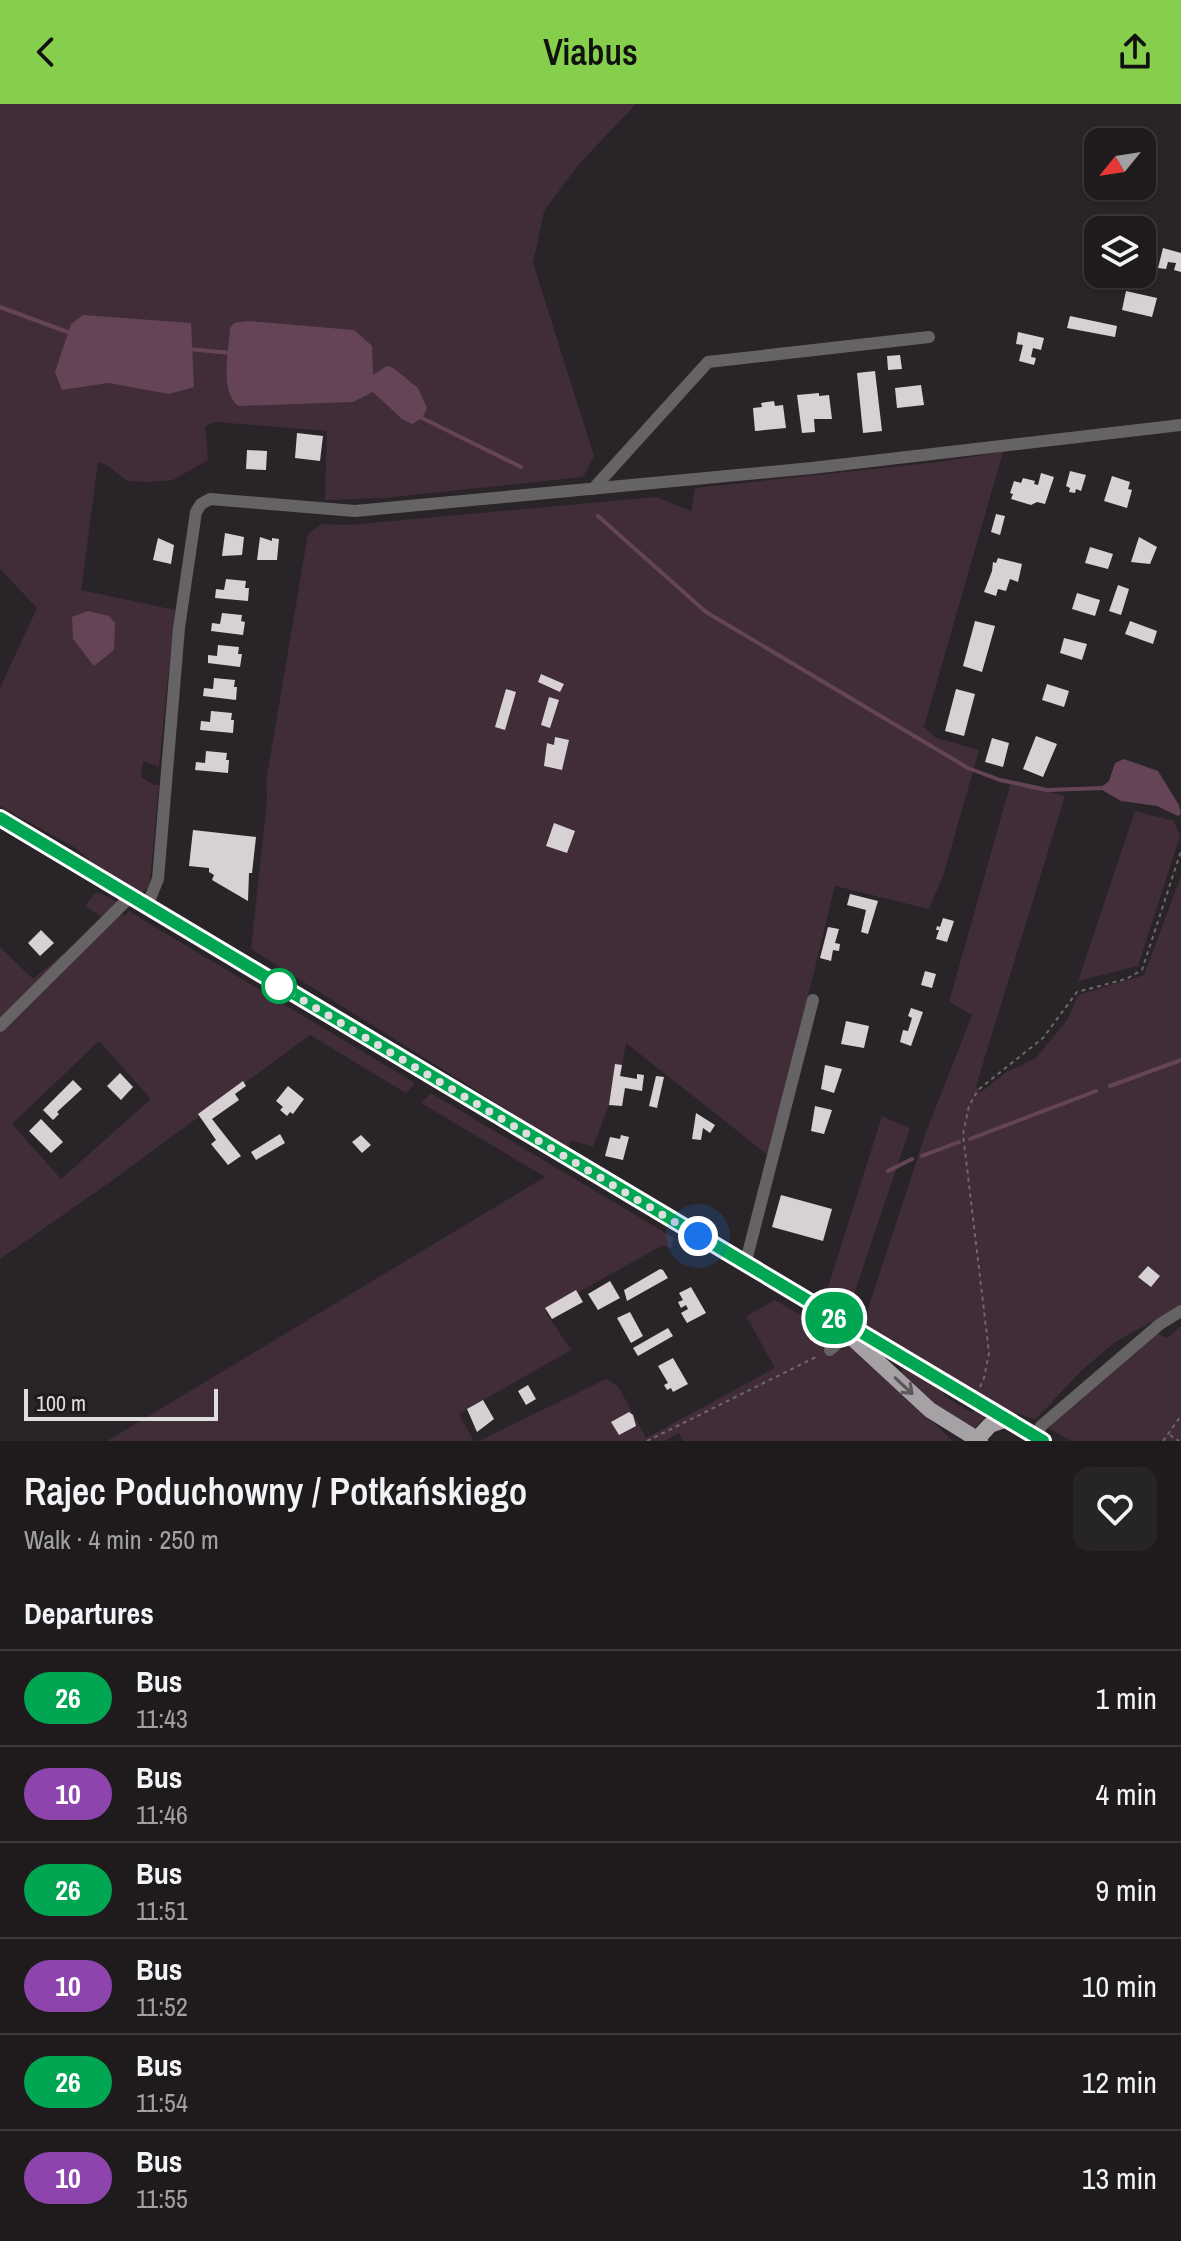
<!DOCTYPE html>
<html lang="en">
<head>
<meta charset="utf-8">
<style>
	body { margin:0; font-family:"Archivo Narrow",sans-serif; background:#272426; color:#f1f3f6; height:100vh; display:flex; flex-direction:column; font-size:30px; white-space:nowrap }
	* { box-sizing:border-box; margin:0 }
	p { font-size:26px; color:#a1a1a4 }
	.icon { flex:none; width:44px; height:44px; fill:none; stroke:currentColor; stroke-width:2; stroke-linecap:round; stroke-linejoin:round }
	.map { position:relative; height:1337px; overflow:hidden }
	.side { display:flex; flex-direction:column; background:#1f1b1d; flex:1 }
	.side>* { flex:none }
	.badge { padding:0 16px; border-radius:26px; font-size:28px; line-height:52px }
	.needle { width:52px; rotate:240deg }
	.buttons { position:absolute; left:1084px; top:24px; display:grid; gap:16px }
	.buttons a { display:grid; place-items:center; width:72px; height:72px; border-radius:16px; background:#1f1b1d; box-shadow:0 2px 6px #0004,0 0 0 2px #3c393b; font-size:40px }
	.scale { position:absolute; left:24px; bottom:20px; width:194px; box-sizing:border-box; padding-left:8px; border:4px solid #e0ddde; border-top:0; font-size:22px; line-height:28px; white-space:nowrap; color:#e0ddde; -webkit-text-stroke:6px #1f1b1d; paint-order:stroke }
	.you { position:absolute; width:40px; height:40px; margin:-20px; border:6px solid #fff; border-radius:50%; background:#1a73e8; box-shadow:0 0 0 12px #1a73e833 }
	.map>.badge { position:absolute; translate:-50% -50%; box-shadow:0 0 0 4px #fff }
	h2 { padding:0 24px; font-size:30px; line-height:72px }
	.round { display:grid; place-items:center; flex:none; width:84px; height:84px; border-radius:16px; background:#272426 }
	.overview { display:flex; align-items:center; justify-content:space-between; height:136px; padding:0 24px }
	h1 { font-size:38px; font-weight:600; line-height:60px }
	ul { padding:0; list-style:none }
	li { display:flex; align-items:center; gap:24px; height:96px; padding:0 24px; border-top:2px solid #3c393b }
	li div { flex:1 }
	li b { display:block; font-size:30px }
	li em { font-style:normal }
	li .badge { min-width:88px; font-weight:700; text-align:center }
	header { display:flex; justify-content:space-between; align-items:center; height:104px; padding:0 24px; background:#85cf4d; color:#111; font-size:36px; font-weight:600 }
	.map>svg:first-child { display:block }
	.green { fill:#402d38; fill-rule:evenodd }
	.water { fill:#654457 }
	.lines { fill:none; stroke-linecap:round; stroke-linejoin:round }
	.stream { stroke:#654457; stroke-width:4 }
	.building { fill:#d7d1d4 }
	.path { stroke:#6d696b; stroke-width:2; stroke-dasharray:4 4; stroke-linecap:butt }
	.minor { stroke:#666365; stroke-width:12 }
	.major { stroke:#a6a1a4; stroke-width:16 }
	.oneway { stroke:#5c575a }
	.line-casing { stroke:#fff; stroke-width:18 }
	.line { stroke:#00a651; stroke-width:12 }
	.walk { stroke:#e0ddde; stroke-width:8; stroke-dasharray:0 14.4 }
	.stop-dot { fill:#fff; stroke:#00a651; stroke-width:4 }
</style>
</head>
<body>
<header><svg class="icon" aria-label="back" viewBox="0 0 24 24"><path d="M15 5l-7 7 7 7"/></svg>Viabus<svg class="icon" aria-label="share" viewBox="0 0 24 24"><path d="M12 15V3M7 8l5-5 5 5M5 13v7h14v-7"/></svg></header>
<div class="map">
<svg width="1181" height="1337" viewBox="0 0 1181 1337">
	<rect width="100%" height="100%" fill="#292427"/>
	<path class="green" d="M 0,0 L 636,0 L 579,60 L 544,107 L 533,159 L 594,352 L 583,373 L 384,394 L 325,396 L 327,327 L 216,318 L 205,322 L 208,356 L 173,376 L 147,378 L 127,377 L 105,360 L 98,358 L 81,486 L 175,506 L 159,663 L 143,657 L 141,673 L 154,681 L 159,681 L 150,777 L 148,784 L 140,790 L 97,763 L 77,745 L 0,702 L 0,584 L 37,504 L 0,465 ZM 71,220 L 134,283 L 109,279 L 62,286 L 65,240 Z
		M 1003,348 L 924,623 L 937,634 L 979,646 L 944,769 L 929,805 L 835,782 L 769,1052 L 626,939 L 621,969 L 593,1043 L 571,1036 L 568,1044 L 251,845 L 267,696 L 266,677 L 308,430 L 322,420 L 349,421 L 656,393 L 691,407 L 695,384 L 939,358 Z
		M 1011,678 L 1065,692 L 976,982 L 980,989 L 1005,969 L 1036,954 L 1067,916 L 1078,891 L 1144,871 L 1181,772 L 1181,1202 L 1115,1238 L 1081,1267 L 1035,1316 L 1015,1308 L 1011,1310 L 866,1225 L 865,1214 L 925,1031 L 972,911 L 949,898 Z
		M 1135,707 L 1174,717 L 1180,732 L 1138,862 L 1078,877 Z
		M 100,789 L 117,798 L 116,808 L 125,812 L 129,807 L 140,814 L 415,979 L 406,989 L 310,931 L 110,1078 L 0,1155 L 0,843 L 33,875 L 105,815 L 85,802 L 94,790 ZM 99,937 L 151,995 L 61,1075 L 12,1020 Z
		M 431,989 L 674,1134 L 671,1145 L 663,1141 L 545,1207 L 571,1246 L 459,1310 L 474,1337 L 107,1337 L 545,1073 L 421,999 Z
		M 882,1012 L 909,1024 L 909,1027 L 848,1208 L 824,1196 Z
		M 775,1196 L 832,1230 L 828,1240 L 831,1250 L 850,1242 L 953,1337 L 683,1337 L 679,1329 L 665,1337 L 479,1337 L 606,1275 L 618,1282 L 646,1334 L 775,1264 L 746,1212 Z
		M 1181,1222 L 1181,1337 L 1071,1337 L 1048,1324 L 1154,1228 L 1167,1234 Z
		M 904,1263 L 941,1284 L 944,1292 L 971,1308 L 979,1306 L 987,1311 L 974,1325 L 930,1299 L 900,1269 Z"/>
	<path class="water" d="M 83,211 L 191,219 L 194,283 L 169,290 L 109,279 L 62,286 L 55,268 L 71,220 Z
		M 247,217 L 354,226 L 372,242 L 373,271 L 387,262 L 392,263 L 418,284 L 427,304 L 422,314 L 412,320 L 402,315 L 373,288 L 353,298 L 238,302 C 219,285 229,248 230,224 L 234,219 Z
		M 88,507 L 109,512 L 115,519 L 114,546 L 94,562 L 73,535 L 72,513 Z
		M 1124,655 L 1158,667 L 1179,701 L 1181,710 L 1178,712 L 1157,702 L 1121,697 L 1102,686 L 1101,683 L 1109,677 L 1115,659 Z"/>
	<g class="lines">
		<path class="stream" d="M 0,203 L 73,230
			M 188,245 L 231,249
			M 420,313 L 521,363
			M 598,412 L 706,508 L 968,664 L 1000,676 L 1047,686 L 1104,684
			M 1110,982 L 1181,956
			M 970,1035 L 1096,987
			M 922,1052 L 959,1038
			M 888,1067 L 912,1055"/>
	</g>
	<path class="building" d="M 1163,144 L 1181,149 L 1181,168 L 1174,166 L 1176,159 L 1168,158 L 1166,165 L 1158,164 Z
		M 1126,187 L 1157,194 L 1152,213 L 1122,206 Z
		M 1070,212 L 1117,222 L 1115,233 L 1067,224 Z
		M 1018,228 L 1044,234 L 1041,246 L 1033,244 L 1031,253 L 1036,254 L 1034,261 L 1019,257 L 1023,241 L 1016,240 Z
		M 900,251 L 902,265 L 888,266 L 887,252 Z
		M 875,267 L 882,327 L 863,329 L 857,269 Z
		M 921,281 L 924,301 L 897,304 L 895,284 Z
		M 819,289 L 819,292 L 829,291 L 832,315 L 814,315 L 815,328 L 802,329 L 797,291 Z
		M 774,297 L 775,302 L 783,301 L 786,324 L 755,327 L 753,304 L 762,303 L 761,299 Z
		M 297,329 L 323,332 L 320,357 L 295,354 Z
		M 247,346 L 267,347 L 266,366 L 246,365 Z
		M 1070,367 L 1086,371 L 1081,387 L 1076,385 L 1075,389 L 1069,388 L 1070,384 L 1066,382 Z
		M 1041,369 L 1054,373 L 1045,400 L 1037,398 L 1031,401 L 1011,395 L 1013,390 L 1010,389 L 1014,377 L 1021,379 L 1023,374 L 1035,377 L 1034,380 L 1038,381 Z
		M 1112,372 L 1130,378 L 1128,385 L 1132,386 L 1127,404 L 1104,397 Z
		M 996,410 L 1005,412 L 1000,431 L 991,428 Z
		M 225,429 L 244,433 L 242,451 L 222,452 Z
		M 260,433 L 272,437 L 272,434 L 279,435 L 277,456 L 257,456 Z
		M 1139,433 L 1157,443 L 1150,460 L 1131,458 Z
		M 158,434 L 174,441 L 171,460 L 153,456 Z
		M 1090,443 L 1113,450 L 1108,465 L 1085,459 Z
		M 998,454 L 1022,460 L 1018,478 L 1010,475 L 1006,487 L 998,485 L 996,492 L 984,488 L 992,467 L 993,458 L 996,459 Z
		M 226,475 L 246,477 L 245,484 L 249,484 L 248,497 L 215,494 L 216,485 L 224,486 Z
		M 1118,481 L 1129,485 L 1121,511 L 1109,507 Z
		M 1077,489 L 1100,496 L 1095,512 L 1072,505 Z
		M 222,509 L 242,511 L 241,517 L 245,518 L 243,531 L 211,527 L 212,519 L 220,520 Z
		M 975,517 L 995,522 L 982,568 L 963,562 Z
		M 1130,517 L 1157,527 L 1153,540 L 1125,530 Z
		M 1064,534 L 1087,540 L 1082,556 L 1060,549 Z
		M 218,541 L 239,543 L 238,550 L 242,550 L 240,563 L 208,559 L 208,551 L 217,552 Z
		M 541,570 L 564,580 L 560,588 L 538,578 Z
		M 214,574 L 235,576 L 234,583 L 237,583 L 236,596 L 203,592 L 204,584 L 213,585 Z
		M 1047,580 L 1069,587 L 1064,603 L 1042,596 Z
		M 506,585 L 516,588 L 505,626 L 495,623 Z
		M 956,585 L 975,590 L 964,632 L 945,627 Z
		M 549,593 L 559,596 L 550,624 L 541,621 Z
		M 211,607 L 232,609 L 231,616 L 234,616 L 233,629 L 200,626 L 201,617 L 210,618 Z
		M 1036,632 L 1057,640 L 1043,673 L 1023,665 Z
		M 555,633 L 569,636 L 562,666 L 544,662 L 547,639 L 554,641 Z
		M 992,634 L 1009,639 L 1003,663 L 985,658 Z
		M 206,647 L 227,649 L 226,656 L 229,656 L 228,669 L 195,666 L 196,658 L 205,659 Z
		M 554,719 L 575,727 L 567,749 L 546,742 Z
		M 193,726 L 256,733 L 252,769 L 249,769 L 248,797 L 212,776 L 214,771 L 209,768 L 209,764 L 189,762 Z
		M 850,790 L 878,797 L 868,830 L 861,828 L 866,806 L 847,801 Z
		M 943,814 L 954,817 L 947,838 L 936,835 L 939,826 L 936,826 L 937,822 L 940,823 Z
		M 828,823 L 839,825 L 835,839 L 840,840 L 839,847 L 833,846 L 831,857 L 820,854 Z
		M 41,826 L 54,839 L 40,852 L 28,839 Z
		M 925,867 L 936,870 L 932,884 L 921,881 Z
		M 911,904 L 923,908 L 911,942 L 900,938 L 903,926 L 908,927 L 912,914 L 908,912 Z
		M 846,917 L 869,922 L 864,944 L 841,940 Z
		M 615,960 L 622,961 L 620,972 L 637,975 L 637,970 L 644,971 L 642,987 L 625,984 L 622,1002 L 609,1001 Z
		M 825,961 L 842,965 L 834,989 L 821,985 Z
		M 120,969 L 133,983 L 121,996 L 107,982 Z
		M 656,972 L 664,973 L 657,1004 L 649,1002 Z
		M 73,976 L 82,985 L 57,1008 L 59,1010 L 53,1016 L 43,1006 Z
		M 243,977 L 246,982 L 235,990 L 239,996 L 212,1015 L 241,1052 L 228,1061 L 211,1040 L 216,1036 L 198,1010 Z
		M 288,982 L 304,995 L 293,1010 L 290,1008 L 287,1012 L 280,1006 L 283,1003 L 276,997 Z
		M 815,1002 L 832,1006 L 824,1030 L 811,1027 Z
		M 696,1009 L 715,1021 L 710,1029 L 703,1024 L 701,1036 L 692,1035 Z
		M 41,1015 L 63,1038 L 51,1049 L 29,1027 Z
		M 280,1030 L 285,1039 L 256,1056 L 251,1048 Z
		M 361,1031 L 371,1041 L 362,1049 L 352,1038 Z
		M 621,1031 L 629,1033 L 623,1056 L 605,1052 L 610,1033 L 620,1035 Z
		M 781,1091 L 832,1105 L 823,1137 L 772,1123 Z
		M 1148,1162 L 1160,1172 L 1151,1183 L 1138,1173 Z
		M 660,1165 L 663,1166 L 668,1174 L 627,1197 L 624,1186 Z
		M 610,1177 L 620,1194 L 598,1206 L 588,1190 Z
		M 691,1183 L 706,1209 L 687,1219 L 681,1209 L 688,1205 L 686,1201 L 681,1204 L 678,1198 L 683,1196 L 679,1189 Z
		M 576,1186 L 583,1198 L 552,1215 L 545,1204 Z
		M 630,1208 L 643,1232 L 631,1239 L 617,1214 Z
		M 668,1224 L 673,1232 L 638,1252 L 633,1244 Z
		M 673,1254 L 688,1280 L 673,1288 L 671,1284 L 667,1286 L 664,1281 L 668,1279 L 658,1262 Z
		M 528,1281 L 536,1295 L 526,1301 L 518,1287 Z
		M 483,1296 L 494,1315 L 477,1328 L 467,1305 Z
		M 629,1308 L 633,1311 L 636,1322 L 619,1331 L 611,1318 Z"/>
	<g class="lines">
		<path class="path" d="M 980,1283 L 984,1274 L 989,1249 L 963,1030 L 969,1002 L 978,986 L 1043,934 L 1077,888 L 1126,875 L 1142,866 L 1181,747
			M 1170,1331 L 1179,1337
			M 647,1337 L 818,1252
			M 1163,1337 L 1181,1312"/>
		<path class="minor" d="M 593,385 L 708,258 L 929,233
			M 147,802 L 158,775 L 179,524 L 196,408 L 201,400 L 210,395 L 355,407 L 812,364 L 1181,321
			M 0,922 L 131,792
			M 745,1161 L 813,896
			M 830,1246 L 852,1227
			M 1037,1333 L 1041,1322 L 1160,1220 L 1181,1207"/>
		<path class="major" d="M 0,714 L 1043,1337
			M 849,1231 L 930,1306 L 980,1337
			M 977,1335 L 990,1321 L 1007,1315"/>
	</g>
	<defs><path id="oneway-shaft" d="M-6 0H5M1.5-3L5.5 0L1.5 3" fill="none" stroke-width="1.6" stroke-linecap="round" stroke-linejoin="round" transform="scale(2)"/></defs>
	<use class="oneway" href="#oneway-shaft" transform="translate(904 1282) rotate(43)"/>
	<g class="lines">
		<defs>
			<path id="line" d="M 0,714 L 1043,1337"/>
		</defs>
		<use href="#line" class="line-casing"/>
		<use href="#line" class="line"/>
		<path class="walk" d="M 279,882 L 698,1132"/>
	</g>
	<circle class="stop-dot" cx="279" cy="882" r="16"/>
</svg>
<div class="buttons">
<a><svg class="needle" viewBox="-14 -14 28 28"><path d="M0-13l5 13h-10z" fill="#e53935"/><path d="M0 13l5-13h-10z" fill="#a1a1a4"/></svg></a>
<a><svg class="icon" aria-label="layers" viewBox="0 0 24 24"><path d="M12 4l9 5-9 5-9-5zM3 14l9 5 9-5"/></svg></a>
</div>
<div class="scale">100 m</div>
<div class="you" style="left:698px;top:1132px"></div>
<b class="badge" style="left:834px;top:1214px;background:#00a651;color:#fff">26</b>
</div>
<section class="side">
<div class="overview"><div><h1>Rajec Poduchowny / Potkańskiego</h1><p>Walk · 4 min · 250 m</p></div><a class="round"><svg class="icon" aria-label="heart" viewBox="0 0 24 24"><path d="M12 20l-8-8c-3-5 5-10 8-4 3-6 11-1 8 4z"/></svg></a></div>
<h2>Departures</h2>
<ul>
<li><span class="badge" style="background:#00a651;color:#fff">26</span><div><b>Bus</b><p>11:43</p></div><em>1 min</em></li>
<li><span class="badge" style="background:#8e44ad;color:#fff">10</span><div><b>Bus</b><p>11:46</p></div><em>4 min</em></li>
<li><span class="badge" style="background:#00a651;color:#fff">26</span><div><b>Bus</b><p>11:51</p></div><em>9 min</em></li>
<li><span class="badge" style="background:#8e44ad;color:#fff">10</span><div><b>Bus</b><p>11:52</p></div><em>10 min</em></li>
<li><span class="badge" style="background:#00a651;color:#fff">26</span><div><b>Bus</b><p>11:54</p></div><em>12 min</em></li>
<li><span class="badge" style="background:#8e44ad;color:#fff">10</span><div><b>Bus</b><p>11:55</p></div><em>13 min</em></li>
</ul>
</section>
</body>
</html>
